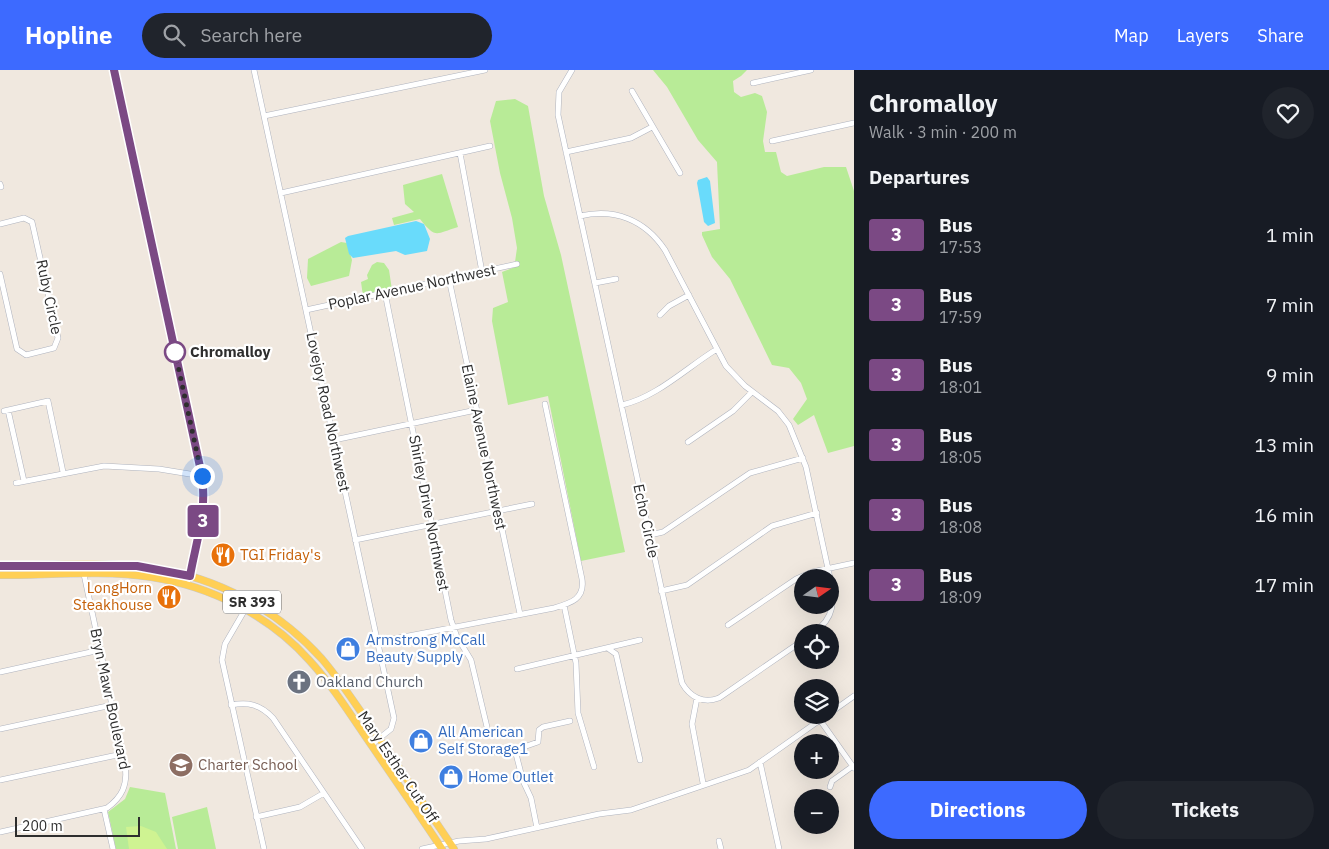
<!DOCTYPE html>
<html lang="en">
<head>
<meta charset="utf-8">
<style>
	body { margin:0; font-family:"IBM Plex Sans",sans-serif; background:#20242c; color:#f1f3f6; height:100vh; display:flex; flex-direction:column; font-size:19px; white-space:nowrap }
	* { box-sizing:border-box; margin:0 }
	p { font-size:16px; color:#9ea1a6 }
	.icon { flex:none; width:28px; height:28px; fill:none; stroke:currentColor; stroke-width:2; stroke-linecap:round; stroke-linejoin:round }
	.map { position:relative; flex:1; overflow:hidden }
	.drawer { display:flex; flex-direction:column; background:#171b24; width:475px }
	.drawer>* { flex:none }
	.badge { padding:0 10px; border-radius:4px; font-size:18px; line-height:32px }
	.needle { width:32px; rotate:76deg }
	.fabs { position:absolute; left:794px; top:499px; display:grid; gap:10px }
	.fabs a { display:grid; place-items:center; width:45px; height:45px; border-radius:50%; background:#171b24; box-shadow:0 5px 20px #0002; font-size:25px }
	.scale { position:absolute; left:15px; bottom:12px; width:125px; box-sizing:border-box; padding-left:5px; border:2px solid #2e2e2e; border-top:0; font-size:14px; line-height:18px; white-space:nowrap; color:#2e2e2e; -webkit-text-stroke:4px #fff; paint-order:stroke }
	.you { position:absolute; width:25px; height:25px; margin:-12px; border:4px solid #fff; border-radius:50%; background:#1a73e8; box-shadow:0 0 0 8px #1a73e833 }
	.map>.badge { position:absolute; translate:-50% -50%; box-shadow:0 0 0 2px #fff }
	h2 { padding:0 15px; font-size:19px; line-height:45px }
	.round { display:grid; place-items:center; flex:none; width:52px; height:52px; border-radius:26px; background:#20242c }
	.summary { display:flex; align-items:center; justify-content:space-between; height:85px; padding:0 15px }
	h1 { font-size:24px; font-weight:700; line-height:38px }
	.cta { display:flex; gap:10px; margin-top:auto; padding:10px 15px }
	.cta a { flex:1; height:58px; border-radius:30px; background:#3d6aff; color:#fff; font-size:20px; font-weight:700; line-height:58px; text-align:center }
	.cta a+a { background:#20242c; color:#f1f3f6 }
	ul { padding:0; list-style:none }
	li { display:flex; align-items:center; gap:15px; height:70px; padding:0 15px }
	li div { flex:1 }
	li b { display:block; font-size:19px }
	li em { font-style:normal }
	li .badge { min-width:55px; font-weight:700; text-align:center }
	header { display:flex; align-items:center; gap:30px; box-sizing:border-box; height:70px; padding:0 25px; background:#3d6aff; color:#fff }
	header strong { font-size:24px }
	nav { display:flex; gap:28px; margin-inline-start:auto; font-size:18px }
	.search { width:350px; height:45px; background:#20242c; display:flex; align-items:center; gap:12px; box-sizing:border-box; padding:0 18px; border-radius:28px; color:#9ea1a6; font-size:19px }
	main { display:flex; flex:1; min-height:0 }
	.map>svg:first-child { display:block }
	.green { fill:#b8eb97 }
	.pitch { fill:#cff392 }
	.water { fill:#69dbfb }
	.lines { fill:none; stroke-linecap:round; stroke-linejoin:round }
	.minor-casing { stroke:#afb3be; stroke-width:6 }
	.major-casing { stroke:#c9c9c9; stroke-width:8 }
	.minor { stroke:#fff; stroke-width:5 }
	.major { stroke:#ffcf55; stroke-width:7 }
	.line-casing { stroke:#fff; stroke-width:11 }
	.line { stroke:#7b4984; stroke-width:8 }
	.walk { stroke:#2e2e2e; stroke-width:5; stroke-dasharray:0 9 }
	.stop-dot { fill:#fff; stroke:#7b4984; stroke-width:2.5 }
	.labels { text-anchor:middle; stroke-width:4.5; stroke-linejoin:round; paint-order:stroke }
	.shield { fill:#fff; stroke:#6d6d6d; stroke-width:1 }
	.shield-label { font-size:14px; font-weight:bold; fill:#2e2e2e }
	.street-label { font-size:15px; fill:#2e2e2e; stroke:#fff }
	.stop-label { font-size:15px; font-weight:bold; fill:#2e2e2e; stroke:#fff; text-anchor:start }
	.food-label { font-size:15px; fill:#c56008; stroke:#fff; text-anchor:start }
	.shop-label { font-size:15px; fill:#366cbe; stroke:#fff; text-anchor:start }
	.worship-label { font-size:15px; fill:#5b616d; stroke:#fff; text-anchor:start }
	.education-label { font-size:15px; fill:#785e54; stroke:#fff; text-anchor:start }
</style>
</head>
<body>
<header>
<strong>Hopline</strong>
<div class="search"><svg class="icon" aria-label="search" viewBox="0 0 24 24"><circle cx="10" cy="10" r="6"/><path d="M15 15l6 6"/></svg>Search here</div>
<nav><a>Map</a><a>Layers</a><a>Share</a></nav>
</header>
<main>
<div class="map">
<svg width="854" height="779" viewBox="0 0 854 779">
	<rect width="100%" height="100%" fill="#f0e8df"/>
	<path class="green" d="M 653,0 L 747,0 L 741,6 L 733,11 L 734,22 L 741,27 L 755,23 L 762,26 L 767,42 L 763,71 L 765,82 L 776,82 L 781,102 L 787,106 L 824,97 L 846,97 L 854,121 L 854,376 L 828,383 L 814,345 L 798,355 L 793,349 L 807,329 L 801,313 L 789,298 L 772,295 L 730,209 L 712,187 L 702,165 L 702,162 L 720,159 L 717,92 L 698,70 L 667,17 Z
		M 515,29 L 528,36 L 544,126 L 561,185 L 625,482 L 581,491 L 548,326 L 508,335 L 492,251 L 493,238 L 508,232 L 502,202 L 520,195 L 519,192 L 515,192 L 517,178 L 512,148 L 500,103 L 490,51 L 496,31 Z
		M 442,104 L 458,157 C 435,164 436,169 420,149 L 394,155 L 392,148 L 414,142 L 405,134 L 403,115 Z
		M 341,172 L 347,173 L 352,190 L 349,206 L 311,216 L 307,208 L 308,189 Z
		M 377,192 L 384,193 L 389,200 L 392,220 L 363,226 L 361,212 L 368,209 L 367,205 L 372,195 Z
		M 130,717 L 165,723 L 176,779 L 116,779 L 108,742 L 125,729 Z
		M 207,737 L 216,779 L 178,779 L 172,747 Z"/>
	<path class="pitch" d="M 141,756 L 156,762 L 167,779 L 129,779 L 126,757 Z"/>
	<path class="water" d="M 707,107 L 710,111 L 715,153 L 708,156 L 704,152 L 697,113 L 698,110 Z
		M 416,151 L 424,154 L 430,169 L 427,181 L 405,185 L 396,181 L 353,188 L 349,184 L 345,168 L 348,166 Z"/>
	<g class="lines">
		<defs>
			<path id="minor" d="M 114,0 L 204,419 L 203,451 L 187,515
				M 254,0 L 394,648 L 391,659 L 371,675
				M 572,0 L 559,22 L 558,45 L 682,613 C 690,627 703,634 719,628 L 802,571
				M 753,13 L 811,0
				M 632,21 L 680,103
				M 264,46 L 485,0
				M 772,71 L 854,53
				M 566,82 L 631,68 L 652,57
				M 460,83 L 482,202
				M 0,114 L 1,117
				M 281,123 L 490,76
				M 580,146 C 615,138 645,150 665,180 L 726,296 L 745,316 L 778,341 L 789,355 L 806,397 L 830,508
				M 0,154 L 24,148 L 32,152 L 58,268 L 54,278 L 26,285 L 17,279 L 0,204
				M 449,209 L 520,544
				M 595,213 L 616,209
				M 385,223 L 451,550 L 457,567 L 471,590 L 487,657
				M 306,240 L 517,194
				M 660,245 L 669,236 L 689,225
				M 622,335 C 657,327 686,298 717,279
				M 8,340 L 24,411
				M 4,341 L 48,331 L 63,402
				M 334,370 L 476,340
				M 688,372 L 733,341 L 752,322
				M 16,413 L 104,396 L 159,399 L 202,406
				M 650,465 L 663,462 L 750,403 L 803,388
				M 355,470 L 532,434
				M 661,521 L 687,515 L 772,456 L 817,443
				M 250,531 L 225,574 L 222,590 L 264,779
				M 564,535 L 576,593 L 578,643 L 594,697
				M 728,555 L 796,509 L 812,502 L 854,493
				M 814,562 C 835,548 834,532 830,510
				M 377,572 L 554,538 C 571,533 585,529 582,509 L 545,334
				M 609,579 L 616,584 L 640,690
				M 517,599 L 640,570
				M 0,602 L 100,580
				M 697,628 L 692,654 L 703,713
				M 231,635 C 248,632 260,634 273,648 L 362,779
				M 830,643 L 854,626
				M 820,650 L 854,698
				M 0,659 L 112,635
				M 515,680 L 538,672 L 539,660 L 543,657 L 570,651
				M 496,682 L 513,679 L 515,680 L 523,711 L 531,728 L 537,758
				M 760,692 L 779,779
				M 0,710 L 122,684
				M 830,717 L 832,711 L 853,696
				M 104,739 L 113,779
				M 256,747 L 300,737 L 324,723
				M 0,762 L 107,738 C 122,727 128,715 125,696 L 82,495
				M 719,771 L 721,779
				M 422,779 L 459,771 L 486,769 L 599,744 L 631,740 L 749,700 L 827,645"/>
			<path id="major" d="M 0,496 C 50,495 102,491 152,498 C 217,507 278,540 322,589 C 340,610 355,634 371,656 C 399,697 426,738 454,779
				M 0,505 C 50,505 102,500 151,507 C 210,516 269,545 309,590 C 333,616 352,647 372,676 C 395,710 419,744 442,779"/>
		</defs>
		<use href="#minor" class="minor-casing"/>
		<use href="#major" class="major-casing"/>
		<use href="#minor" class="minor"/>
		<use href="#major" class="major"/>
	</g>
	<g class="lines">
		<defs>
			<path id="line" d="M 0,496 L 137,496 L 190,506 C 196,472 207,442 202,406 L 114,0"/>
		</defs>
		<use href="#line" class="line-casing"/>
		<use href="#line" class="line"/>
		<path class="walk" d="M 175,282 L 202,406"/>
	</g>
	<defs>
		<symbol id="restaurant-disc" viewBox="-11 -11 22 22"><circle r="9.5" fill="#e8710a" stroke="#fff"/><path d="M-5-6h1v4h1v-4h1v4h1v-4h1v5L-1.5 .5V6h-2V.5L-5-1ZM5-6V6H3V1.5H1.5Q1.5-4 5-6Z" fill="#fff"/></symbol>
		<symbol id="shop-disc" viewBox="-11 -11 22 22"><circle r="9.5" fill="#3f7fe0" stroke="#fff"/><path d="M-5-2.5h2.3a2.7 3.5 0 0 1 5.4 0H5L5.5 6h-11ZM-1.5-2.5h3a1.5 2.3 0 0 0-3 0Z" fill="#fff"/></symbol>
		<symbol id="church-disc" viewBox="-11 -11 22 22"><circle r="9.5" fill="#6b7280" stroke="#fff"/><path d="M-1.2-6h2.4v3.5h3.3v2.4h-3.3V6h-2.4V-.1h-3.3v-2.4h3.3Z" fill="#fff"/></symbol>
		<symbol id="school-disc" viewBox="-11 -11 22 22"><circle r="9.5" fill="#8d6e63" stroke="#fff"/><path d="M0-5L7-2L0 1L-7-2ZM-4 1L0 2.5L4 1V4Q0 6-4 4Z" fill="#fff"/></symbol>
	</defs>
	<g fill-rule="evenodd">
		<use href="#restaurant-disc" x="209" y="471" width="28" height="28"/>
		<use href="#restaurant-disc" x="155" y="513" width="28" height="28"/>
		<use href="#shop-disc" x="334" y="565" width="28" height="28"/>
		<use href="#church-disc" x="285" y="598" width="28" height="28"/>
		<use href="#shop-disc" x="407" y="657" width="28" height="28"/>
		<use href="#school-disc" x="167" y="681" width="28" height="28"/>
		<use href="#shop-disc" x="437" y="693" width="28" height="28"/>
	</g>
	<circle class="stop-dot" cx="175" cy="282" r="10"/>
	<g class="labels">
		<rect class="shield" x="223" y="520.5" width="58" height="23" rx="4"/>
		<g class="shield-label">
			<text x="252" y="537">SR 393</text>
		</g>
		<g class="street-label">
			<text transform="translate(412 217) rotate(-12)" y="5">Poplar Avenue Northwest</text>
			<text transform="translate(49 227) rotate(78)" y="5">Ruby Circle</text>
			<text transform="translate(328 342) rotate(78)" y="5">Lovejoy Road Northwest</text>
			<text transform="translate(484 377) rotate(78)" y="5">Elaine Avenue Northwest</text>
			<text transform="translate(429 443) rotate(79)" y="5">Shirley Drive Northwest</text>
			<text transform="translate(646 451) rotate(78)" y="5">Echo Circle</text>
			<text transform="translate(110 629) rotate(78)" y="5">Bryn Mawr Boulevard</text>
			<text transform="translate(398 697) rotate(56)" y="5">Mary Esther Cut Off</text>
		</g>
		<g class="stop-label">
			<text x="190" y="287">Chromalloy</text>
		</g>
		<g class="food-label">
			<text x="240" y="490">TGI Friday's</text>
			<text x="152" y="523" text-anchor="end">LongHorn<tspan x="152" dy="17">Steakhouse</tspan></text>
		</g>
		<g class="shop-label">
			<text x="366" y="575">Armstrong McCall<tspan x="366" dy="17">Beauty Supply</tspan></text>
			<text x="438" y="667">All American<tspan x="438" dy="17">Self Storage1</tspan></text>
			<text x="468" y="712">Home Outlet</text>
		</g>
		<g class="worship-label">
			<text x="316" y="617">Oakland Church</text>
		</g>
		<g class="education-label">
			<text x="198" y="700">Charter School</text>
		</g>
	</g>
</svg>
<div class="fabs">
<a><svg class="needle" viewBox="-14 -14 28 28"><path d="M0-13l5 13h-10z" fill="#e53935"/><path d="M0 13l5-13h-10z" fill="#9ea1a6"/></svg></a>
<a><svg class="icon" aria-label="locate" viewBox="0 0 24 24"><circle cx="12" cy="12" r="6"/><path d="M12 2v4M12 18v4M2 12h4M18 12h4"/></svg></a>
<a><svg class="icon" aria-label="layers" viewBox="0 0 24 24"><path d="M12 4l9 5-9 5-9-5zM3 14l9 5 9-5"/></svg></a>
<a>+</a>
<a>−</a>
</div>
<div class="scale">200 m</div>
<div class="you" style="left:202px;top:406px"></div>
<b class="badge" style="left:203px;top:451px;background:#7b4984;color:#fff">3</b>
</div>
<section class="drawer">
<div class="summary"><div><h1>Chromalloy</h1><p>Walk · 3 min · 200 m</p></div><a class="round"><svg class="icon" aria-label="heart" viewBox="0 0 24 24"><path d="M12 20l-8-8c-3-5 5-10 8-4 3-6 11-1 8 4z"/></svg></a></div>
<h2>Departures</h2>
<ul>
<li><span class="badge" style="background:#7b4984;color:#fff">3</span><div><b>Bus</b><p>17:53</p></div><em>1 min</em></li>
<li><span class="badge" style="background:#7b4984;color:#fff">3</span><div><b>Bus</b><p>17:59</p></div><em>7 min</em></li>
<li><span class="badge" style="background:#7b4984;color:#fff">3</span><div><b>Bus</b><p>18:01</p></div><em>9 min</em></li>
<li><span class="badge" style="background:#7b4984;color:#fff">3</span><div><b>Bus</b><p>18:05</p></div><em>13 min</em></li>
<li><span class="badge" style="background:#7b4984;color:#fff">3</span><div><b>Bus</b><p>18:08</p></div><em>16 min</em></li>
<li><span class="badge" style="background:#7b4984;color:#fff">3</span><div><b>Bus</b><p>18:09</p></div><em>17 min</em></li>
</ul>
<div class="cta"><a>Directions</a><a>Tickets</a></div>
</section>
</main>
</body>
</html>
